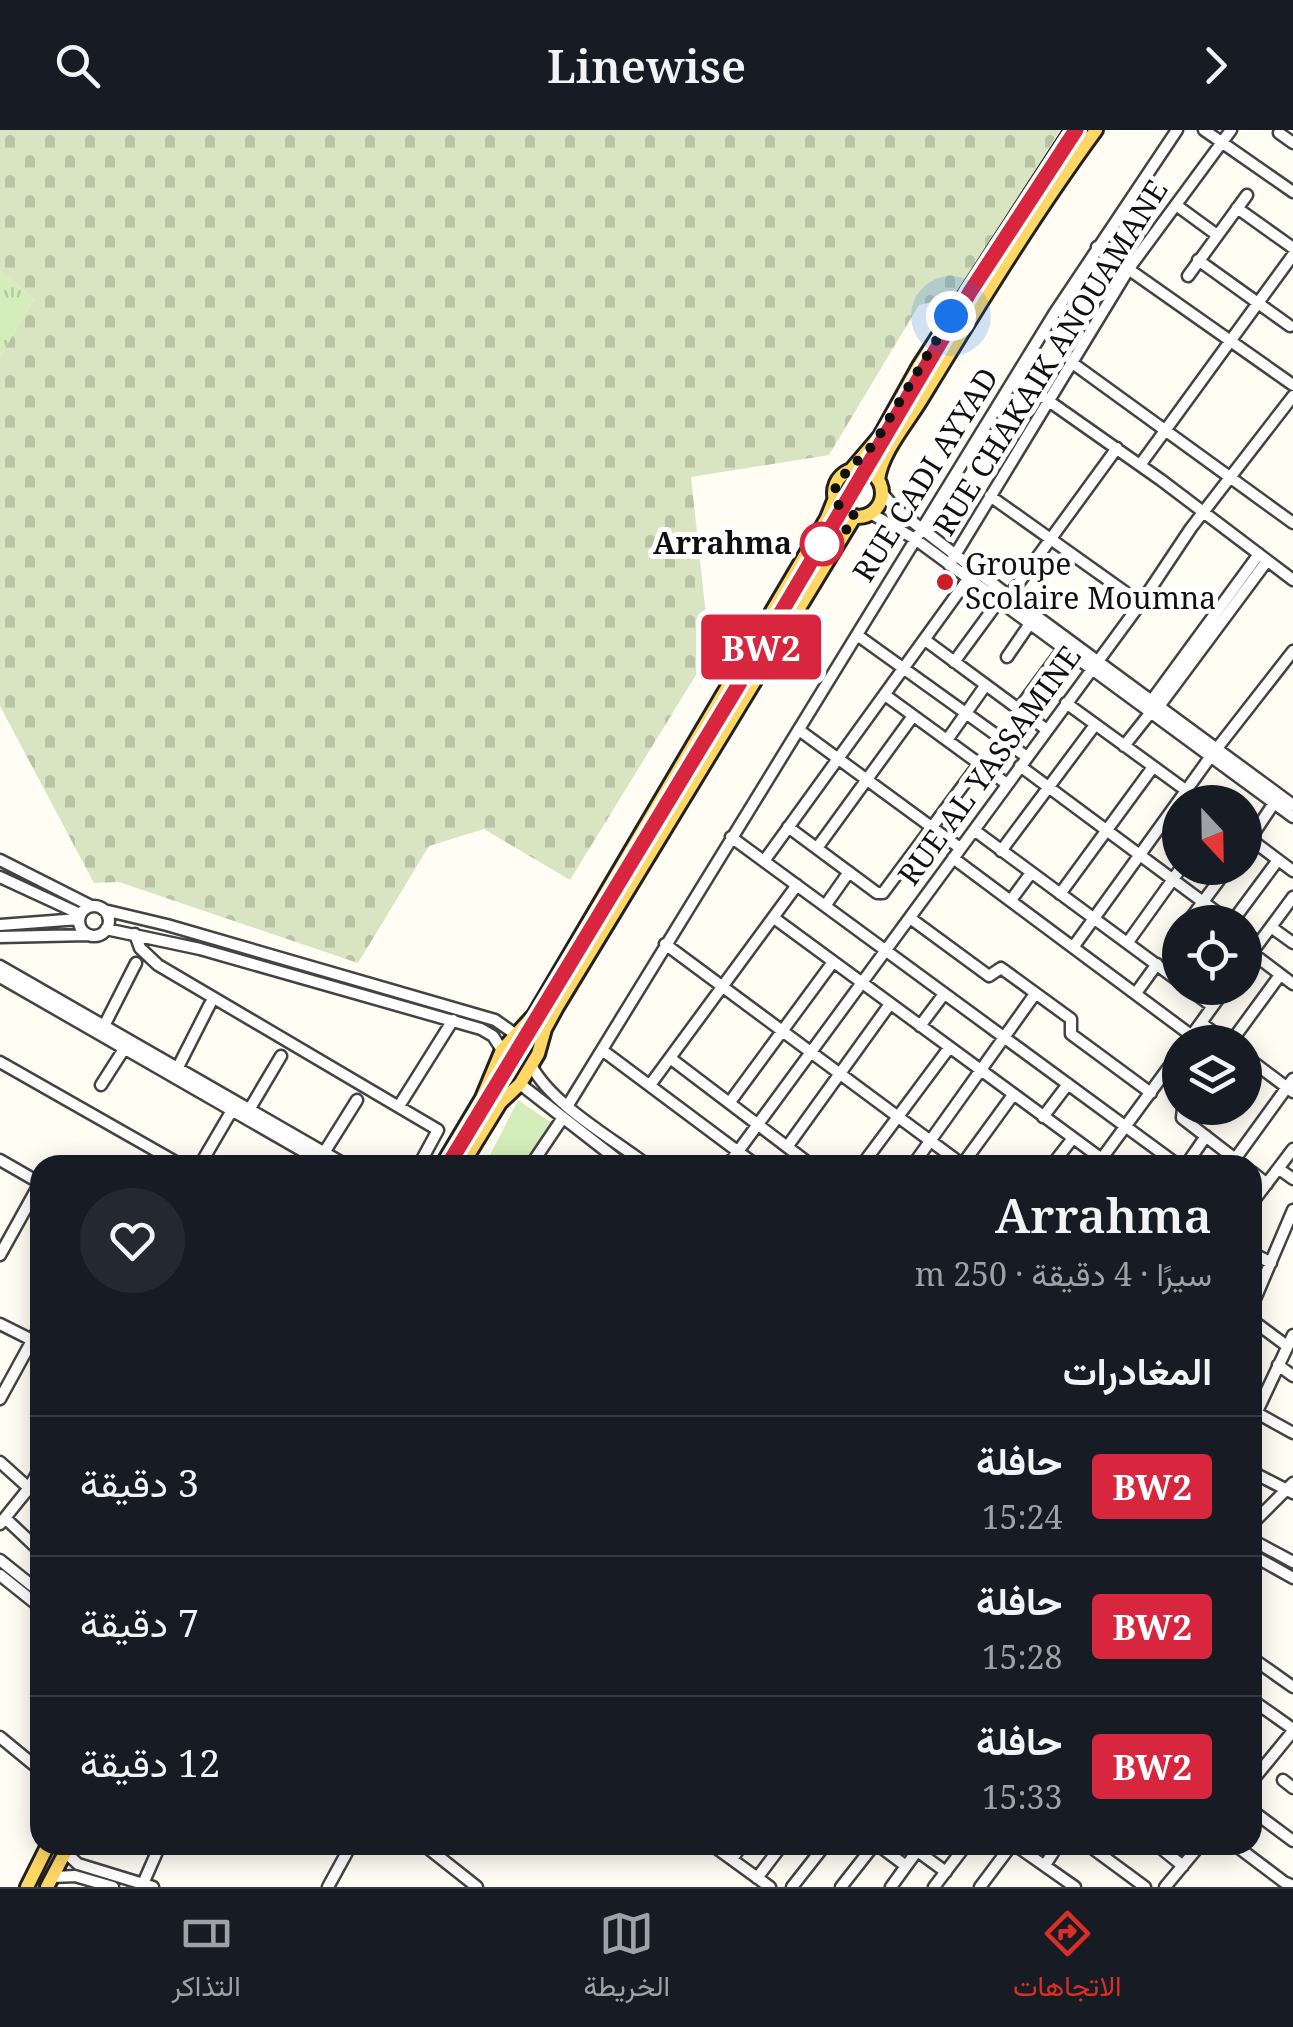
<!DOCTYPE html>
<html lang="ar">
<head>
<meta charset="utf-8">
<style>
	body { margin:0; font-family:"Noto Serif",Vazirmatn,serif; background:#242831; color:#f1f3f6; direction:rtl; height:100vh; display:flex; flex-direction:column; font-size:38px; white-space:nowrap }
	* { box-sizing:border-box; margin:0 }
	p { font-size:32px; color:#9ea1a6 }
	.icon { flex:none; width:55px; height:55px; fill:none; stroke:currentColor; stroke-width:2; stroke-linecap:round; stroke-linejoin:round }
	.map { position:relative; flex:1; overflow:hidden; direction:ltr }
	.panel { position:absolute; left:30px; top:1025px; width:1232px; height:700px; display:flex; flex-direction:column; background:#171b24; border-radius:30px; box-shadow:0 5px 25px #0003; direction:rtl }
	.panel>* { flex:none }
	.badge { padding:0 20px; border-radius:8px; font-size:35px; line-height:65px }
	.needle { width:65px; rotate:158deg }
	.fabs { position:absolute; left:1162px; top:655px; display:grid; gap:20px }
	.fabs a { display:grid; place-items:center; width:100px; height:100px; border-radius:50%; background:#171b24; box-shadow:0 5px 25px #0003; font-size:50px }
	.you { position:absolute; width:50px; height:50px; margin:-25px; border:8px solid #fff; border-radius:50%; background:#1a73e8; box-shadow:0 0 0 15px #1a73e833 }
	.map>.badge { position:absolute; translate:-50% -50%; box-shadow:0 0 0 5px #fff }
	h2 { padding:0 50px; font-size:38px; line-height:90px }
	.round { display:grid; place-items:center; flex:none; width:105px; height:105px; border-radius:52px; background:#242831 }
	.headline { display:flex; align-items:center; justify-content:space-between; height:170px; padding:0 50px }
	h1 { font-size:48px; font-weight:600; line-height:75px }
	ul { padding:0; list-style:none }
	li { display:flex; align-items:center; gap:30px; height:140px; padding:0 50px; border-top:2px solid #363941 }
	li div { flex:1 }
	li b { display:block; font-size:38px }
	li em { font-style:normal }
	li .badge { min-width:110px; font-weight:700; text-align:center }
	header { display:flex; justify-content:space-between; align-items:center; height:130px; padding:0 50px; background:#171b24; font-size:45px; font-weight:600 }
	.tab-bar { display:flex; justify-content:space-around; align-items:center; height:140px; border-top:2px solid #363941; background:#171b24; font-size:28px; color:#9ea1a6 }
	.tab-bar a { display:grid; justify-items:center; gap:5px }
	.tab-bar .current { color:#d93025 }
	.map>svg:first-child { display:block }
	.grass { fill:url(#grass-tufts) }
	.cemetery { fill:url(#cemetery-stones) }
	.park { fill:#d5edba }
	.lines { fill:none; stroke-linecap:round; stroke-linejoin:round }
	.minor-casing { stroke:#434343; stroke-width:15 }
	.major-casing { stroke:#212121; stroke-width:18 }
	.minor { stroke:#fff; stroke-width:10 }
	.major { stroke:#ffd764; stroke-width:12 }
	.line-casing { stroke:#fff; stroke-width:22 }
	.line { stroke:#d7263d; stroke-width:15 }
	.walk { stroke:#101010; stroke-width:10; stroke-dasharray:0 18 }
	.stop-dot { fill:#fff; stroke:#d7263d; stroke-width:5 }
	.poi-dot { fill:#cb1e29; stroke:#fff; stroke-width:4 }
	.labels { text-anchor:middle; stroke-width:10; stroke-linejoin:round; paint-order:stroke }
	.street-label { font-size:30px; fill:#101010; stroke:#fff }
	.stop-label { font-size:30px; font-weight:bold; fill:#101010; stroke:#fff; text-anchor:end }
	.poi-label { font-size:30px; fill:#101010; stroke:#fff; text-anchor:start }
</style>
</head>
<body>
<header><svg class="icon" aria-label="forward" viewBox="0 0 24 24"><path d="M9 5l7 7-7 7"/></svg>Linewise<svg class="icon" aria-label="search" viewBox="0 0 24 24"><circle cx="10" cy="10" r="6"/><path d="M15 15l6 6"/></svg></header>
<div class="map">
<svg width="1293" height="1757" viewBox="0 0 1293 1757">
	<defs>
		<pattern id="grass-tufts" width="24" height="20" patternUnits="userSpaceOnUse" patternTransform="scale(2.5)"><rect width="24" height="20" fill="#d5edba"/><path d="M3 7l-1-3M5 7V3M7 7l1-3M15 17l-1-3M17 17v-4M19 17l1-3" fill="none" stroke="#b6ca9f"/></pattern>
		<pattern id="cemetery-stones" width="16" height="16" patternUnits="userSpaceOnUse" patternTransform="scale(2.5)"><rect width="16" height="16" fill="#d9e4c2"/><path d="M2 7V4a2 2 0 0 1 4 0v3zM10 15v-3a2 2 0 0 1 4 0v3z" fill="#b9c3a6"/></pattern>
	</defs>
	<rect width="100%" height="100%" fill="#fffdf4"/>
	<path class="grass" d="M 0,141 L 34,169 L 0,227 Z"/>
	<path class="cemetery" d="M 0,0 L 1060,0 L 957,167 L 919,175 L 829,325 L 691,347 L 710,522 L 570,750 L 484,699 L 429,716 L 358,833 L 119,752 L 94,753 L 0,576 L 0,227 L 34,169 L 0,141 Z"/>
	<path class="park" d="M 518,970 L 556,996 L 529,1035 L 485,1035 Z"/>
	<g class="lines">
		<defs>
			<path id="minor" d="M 1204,0 L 1293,62
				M 1279,3 L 1293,13
				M 1176,75 L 1217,105
				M 1237,78 L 1293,118
				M 1097,117 L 1293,255
				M 1198,130 L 1290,196
				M 1188,146 L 1247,65
				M 1071,232 L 1293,393
				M 1016,248 L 1161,350 L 1293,450
				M 1140,335 L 1293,125
				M 882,363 L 896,379 L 1009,466 L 1293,675
				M 990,366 L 1125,462
				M 870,383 L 915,409 L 1293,687
				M 949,435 L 1130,137 L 1231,0
				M 1009,466 L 1117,318
				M 857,505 L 1027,627
				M 925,510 L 1047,600
				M 1007,527 L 1029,495
				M 954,532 L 998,472
				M 885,565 L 1007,654
				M 1152,570 L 1259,424
				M 1066,573 L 1202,672
				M 1160,575 L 1267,431
				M 1018,580 L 1063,519
				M 799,600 L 960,718
				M 947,610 L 985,556
				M 1124,616 L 1151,582
				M 1020,636 L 1230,792
				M 788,697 L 877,763 L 883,763 L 979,634
				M 974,700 L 1180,852
				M 1245,705 L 1293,741
				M 731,707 L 1178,1035
				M 1250,709 L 1274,673
				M 817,718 L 913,586
				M 1001,721 L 1095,595
				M 953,728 L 1192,906
				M 0,730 L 91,776
				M 764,731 L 968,449
				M 0,747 L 80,784
				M 1060,764 L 1153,637
				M 1011,770 L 1031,743
				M 825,776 L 849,742
				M79 791a15 15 0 1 1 30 0a15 15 0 1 1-30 0Z
				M 104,780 L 167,795 L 495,890 L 515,904
				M 774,788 L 1110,1035
				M 910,788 L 989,846 L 1001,838 L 1071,889 L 1071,904 L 1151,963
				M 1188,792 L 1228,738
				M 1232,792 L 1278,730
				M 0,795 L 79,789
				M 1271,797 L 1293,813
				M 106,799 L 200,819 L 481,899 L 493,906 L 502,920
				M 1245,803 L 1259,813
				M 135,804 L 140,818 L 158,835 L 438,1000 L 419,1035
				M 0,807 L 88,805
				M 1177,809 L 1180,804
				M 1128,812 L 1181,738
				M 665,814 L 963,1035
				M 1074,816 L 1211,626 L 1293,521
				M 1252,823 L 1293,854
				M 1245,832 L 1293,767
				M 0,836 L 346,1035
				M 0,847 L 327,1035
				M 1188,858 L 1212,876
				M 1136,863 L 1157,834
				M 1201,893 L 1227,912
				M 104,896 L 136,833
				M 920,896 L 944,864
				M 1187,912 L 1226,858
				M 1231,912 L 1280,845
				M 602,920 L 756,1035
				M 1245,926 L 1293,962
				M 670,928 L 811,1035
				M 0,932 L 181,1035
				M 531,935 C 552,975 612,1008 647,1035
				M 175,943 L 210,874
				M 520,954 L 624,1035
				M 101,955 L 124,919
				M 650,955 L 797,755
				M 730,972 L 833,832
				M 568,975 L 1054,184 L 1177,0
				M 399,976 L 453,890
				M 1183,978 L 1182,988 L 1243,1035
				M 249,980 L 281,926
				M 1043,987 L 1068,954
				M 787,1017 L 890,874
				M 322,1026 L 357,970
				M 1235,1029 L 1293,949
				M 0,1030 L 40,1053
				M 200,1035 L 231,982
				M 531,1035 L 562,989
				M 728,1035 L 1143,470 L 1191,398 L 1293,266
				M 862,1035 L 949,918
				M 913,1035 L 1035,864
				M 962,1035 L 1013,965
				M 1052,1035 L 1073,1008
				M 1097,1035 L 1180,922
				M 1186,1035 L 1206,1006
				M 1279,1039 L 1293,1049
				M 1252,1042 L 1267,1054
				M 1252,1073 L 1293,1019
				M 0,1125 L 40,1053
				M 1252,1132 L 1260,1127 L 1271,1133
				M 1252,1176 L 1293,1080
				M 1252,1190 L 1287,1216
				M 0,1194 L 40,1214
				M 1278,1235 L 1293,1246
				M 0,1269 L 40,1196
				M 1257,1283 L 1293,1303
				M 1252,1292 L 1293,1205
				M 0,1332 L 40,1368
				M 1252,1342 L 1293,1363
				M 5,1388 L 40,1421
				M 0,1394 L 29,1358 L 40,1338
				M 1252,1394 L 1293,1353
				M 1252,1410 L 1293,1432
				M 1252,1425 L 1293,1448
				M 0,1430 L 40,1462
				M 0,1445 L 40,1477
				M 1252,1528 L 1293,1557
				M 1252,1570 L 1293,1599
				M 0,1607 L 40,1640
				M 1283,1650 L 1293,1658
				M 1252,1651 L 1293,1601
				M 1258,1685 L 1293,1711
				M 424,1715 L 477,1757
				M 712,1715 L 770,1757
				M 878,1715 L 906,1736
				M 909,1715 L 946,1742
				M 1088,1715 L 1145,1757
				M 1157,1715 L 1183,1736
				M 1235,1715 L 1284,1752 L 1293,1756
				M 65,1722 L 78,1734 L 153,1757
				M 732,1729 L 742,1715
				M 1045,1735 L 1058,1715
				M 53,1747 L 75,1746 L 113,1757
				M 757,1748 L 782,1715
				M 142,1756 L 160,1715
				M 328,1757 L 351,1715
				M 792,1757 L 825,1715
				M 841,1757 L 874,1715
				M 891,1757 L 917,1721
				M 934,1757 L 966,1715
				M 980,1757 L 1010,1717 L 1015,1715 L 1075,1757
				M 1165,1757 L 1200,1715"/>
			<path id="major" d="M834 363a24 24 0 1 1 48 0a24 24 0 1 1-48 0Z
				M 851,340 L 880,306 L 919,236 L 1072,0
				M 878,350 C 881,323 907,293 921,270 C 977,178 1033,86 1096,0
				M 442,1035 L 482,968 L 502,920 L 534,885 L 827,388 L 835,368
				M 462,1035 L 500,973 L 520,954 L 538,924 L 545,899 L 557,877 L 855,386
				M 27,1757 L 48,1715
				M 47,1757 L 69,1715"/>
		</defs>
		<use href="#minor" class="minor-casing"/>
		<use href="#major" class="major-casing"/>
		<use href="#minor" class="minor"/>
		<use href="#major" class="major"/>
	</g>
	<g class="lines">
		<defs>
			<path id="line" d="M 448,1035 L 733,564 L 970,162 L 1076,0"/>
		</defs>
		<use href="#line" class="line-casing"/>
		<use href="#line" class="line"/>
		<path class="walk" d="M 822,414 L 834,419 L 855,386 L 839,376 L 834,364 L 837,352 L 874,314 L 951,186"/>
	</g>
	<circle class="stop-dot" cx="822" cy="414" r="20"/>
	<circle class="poi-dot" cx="945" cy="452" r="10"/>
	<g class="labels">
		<g class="street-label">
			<text transform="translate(1051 228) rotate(-58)" y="10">RUE CHAKAIK ANOUAMANE</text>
			<text transform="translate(926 345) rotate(-58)" y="10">RUE CADI AYYAD</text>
			<text transform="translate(990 636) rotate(-54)" y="10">RUE AL YASSAMINE</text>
		</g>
		<g class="stop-label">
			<text x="792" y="424">Arrahma</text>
		</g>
		<g class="poi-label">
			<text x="965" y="445">Groupe<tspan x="965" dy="34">Scolaire Moumna</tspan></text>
		</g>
	</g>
</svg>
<div class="fabs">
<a><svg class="needle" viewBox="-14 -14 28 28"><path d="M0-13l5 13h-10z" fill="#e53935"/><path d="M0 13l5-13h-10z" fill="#9ea1a6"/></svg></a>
<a><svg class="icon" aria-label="locate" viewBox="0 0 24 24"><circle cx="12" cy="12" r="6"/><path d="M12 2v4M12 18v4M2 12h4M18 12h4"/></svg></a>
<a><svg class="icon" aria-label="layers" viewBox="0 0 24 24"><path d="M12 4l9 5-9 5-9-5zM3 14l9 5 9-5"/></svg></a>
</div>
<div class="you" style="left:951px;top:186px"></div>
<b class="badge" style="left:761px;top:517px;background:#d7263d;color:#fff">BW2</b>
<section class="panel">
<div class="headline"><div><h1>Arrahma</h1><p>سيرًا · 4 دقيقة · 250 m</p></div><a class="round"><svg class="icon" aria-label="heart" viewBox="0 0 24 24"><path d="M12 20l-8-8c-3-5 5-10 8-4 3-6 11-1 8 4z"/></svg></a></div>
<h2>المغادرات</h2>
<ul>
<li><span class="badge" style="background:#d7263d;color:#fff">BW2</span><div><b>حافلة</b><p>15:24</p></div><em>3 دقيقة</em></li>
<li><span class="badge" style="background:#d7263d;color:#fff">BW2</span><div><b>حافلة</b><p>15:28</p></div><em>7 دقيقة</em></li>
<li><span class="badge" style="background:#d7263d;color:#fff">BW2</span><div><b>حافلة</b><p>15:33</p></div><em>12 دقيقة</em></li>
</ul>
</section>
</div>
<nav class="tab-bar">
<a class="current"><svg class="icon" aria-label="directions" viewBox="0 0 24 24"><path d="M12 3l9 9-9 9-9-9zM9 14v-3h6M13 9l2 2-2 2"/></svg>الاتجاهات</a>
<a><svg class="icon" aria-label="map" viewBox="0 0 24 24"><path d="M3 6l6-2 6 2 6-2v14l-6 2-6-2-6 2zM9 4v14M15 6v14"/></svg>الخريطة</a>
<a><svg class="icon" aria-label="tickets" viewBox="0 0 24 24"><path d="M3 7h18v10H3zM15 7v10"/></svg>التذاكر</a>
</nav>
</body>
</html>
